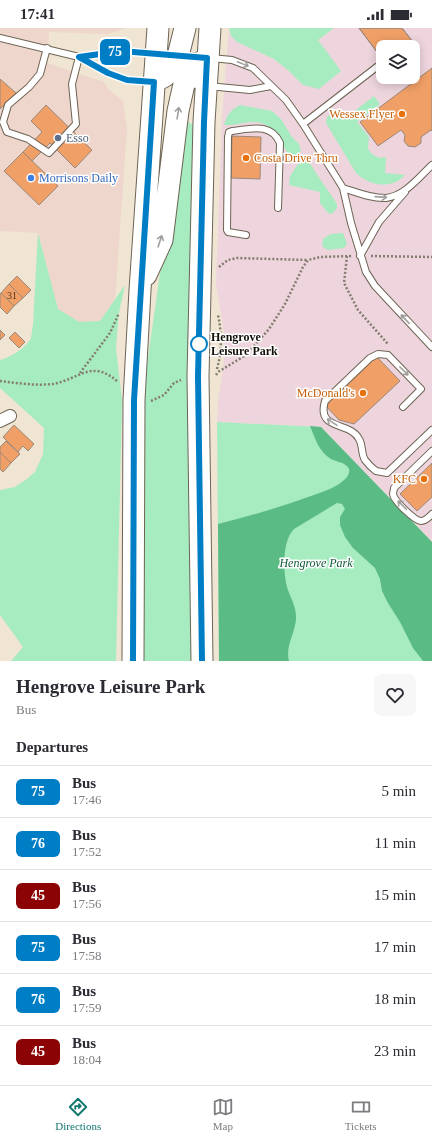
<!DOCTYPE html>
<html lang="en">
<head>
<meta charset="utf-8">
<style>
	body { margin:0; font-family:"Times New Roman",serif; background:#f7f7f7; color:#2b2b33; height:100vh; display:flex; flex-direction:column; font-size:15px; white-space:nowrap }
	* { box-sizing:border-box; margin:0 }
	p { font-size:13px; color:#7c7c81 }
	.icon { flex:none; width:22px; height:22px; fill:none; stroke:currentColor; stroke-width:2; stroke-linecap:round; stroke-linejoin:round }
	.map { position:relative; height:633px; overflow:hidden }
	.panel { display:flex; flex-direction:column; background:#fff; flex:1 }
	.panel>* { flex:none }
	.badge { padding:0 8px; border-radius:6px; font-size:14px; line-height:26px }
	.tools { position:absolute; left:376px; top:12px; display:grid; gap:8px }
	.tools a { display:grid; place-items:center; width:44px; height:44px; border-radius:8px; background:#fff; box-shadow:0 2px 10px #0003; font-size:20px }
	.map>.badge { position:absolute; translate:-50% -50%; box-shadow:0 0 0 2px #fff }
	h2 { padding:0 16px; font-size:15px; line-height:36px }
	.round { display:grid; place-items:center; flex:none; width:42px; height:42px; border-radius:8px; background:#f7f7f7 }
	.overview { display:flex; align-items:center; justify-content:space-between; height:68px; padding:0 16px }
	h1 { font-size:19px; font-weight:700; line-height:30px }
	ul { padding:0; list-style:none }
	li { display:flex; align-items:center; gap:12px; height:52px; padding:0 16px; border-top:1px solid #e1e1e2 }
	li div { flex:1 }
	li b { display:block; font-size:15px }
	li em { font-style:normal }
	li .badge { min-width:44px; font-weight:700; text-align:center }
	.status { display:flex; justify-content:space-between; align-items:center; height:28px; padding:0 20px; background:#fff; direction:ltr }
	.status svg { height:11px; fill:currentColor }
	.menu { display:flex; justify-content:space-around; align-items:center; height:56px; border-top:1px solid #e1e1e2; background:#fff; font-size:11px; color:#7c7c81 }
	.menu a { display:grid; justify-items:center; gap:2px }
	.menu .active { color:#0f766e }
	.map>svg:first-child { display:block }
	.commercial { fill:#eed5dd; fill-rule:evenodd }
	.industrial { fill:#efd6cd }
	.green { fill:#a7ebc1 }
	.forest { fill:#5bbb85 }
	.building { fill:#f09f66; stroke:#99887c }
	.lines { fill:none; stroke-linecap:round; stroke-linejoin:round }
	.service-casing { stroke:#6d6454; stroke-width:8 }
	.minor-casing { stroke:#6d6454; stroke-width:14 }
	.trunk-casing { stroke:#6d6454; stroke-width:23 }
	.path { stroke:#837d6f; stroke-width:2.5; stroke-dasharray:2 2; stroke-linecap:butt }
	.service { stroke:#fff; stroke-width:6 }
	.minor { stroke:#fff; stroke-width:12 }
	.trunk { stroke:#fff; stroke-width:21 }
	.oneway { stroke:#a09f9c }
	.line-casing { stroke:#fff; stroke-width:9 }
	.line { stroke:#007ec5; stroke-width:6 }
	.food-dot { fill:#e8710a; stroke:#fff; stroke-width:1.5 }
	.service-dot { fill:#5c6f8a; stroke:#fff; stroke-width:1.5 }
	.shop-dot { fill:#3f7fe0; stroke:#fff; stroke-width:1.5 }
	.stop-dot { fill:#fff; stroke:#007ec5; stroke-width:2 }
	.labels { text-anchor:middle; stroke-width:3; stroke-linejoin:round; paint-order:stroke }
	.number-label { font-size:10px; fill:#4a3320 }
	.food-label { font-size:12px; fill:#c56008; stroke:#fff; text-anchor:end }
	.service-label { font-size:12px; fill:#4e5e75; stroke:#fff; text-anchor:start }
	.shop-label { font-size:12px; fill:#366cbe; stroke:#fff; text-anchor:start }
	.stop-label { font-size:12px; font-weight:bold; fill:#120f08; stroke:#fff; text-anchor:start }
	.park-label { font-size:12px; font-style:italic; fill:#115936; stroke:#fff }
</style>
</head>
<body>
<div class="status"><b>17:41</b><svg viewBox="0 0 49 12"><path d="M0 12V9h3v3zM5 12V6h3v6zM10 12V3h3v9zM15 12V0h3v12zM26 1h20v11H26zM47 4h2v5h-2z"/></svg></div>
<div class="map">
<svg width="432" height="633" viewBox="0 0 432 633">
	<rect width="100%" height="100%" fill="#efe5d2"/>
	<path class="commercial" d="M 229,0 L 230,5 L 263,26 L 274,31 L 295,48 L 318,12 L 334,0 L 432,0 L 432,514 L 321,399 L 217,394 L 218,375 L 224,332 L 224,305 L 216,257 L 222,89 ZM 383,19 L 413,19 L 413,49 L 383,49 Z"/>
	<path class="industrial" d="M 0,0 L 126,0 L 108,6 L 49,4 L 47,35 L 104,54 L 108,61 L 123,73 L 127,101 L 115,273 L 100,294 L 79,294 L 58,281 L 38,205 L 0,203 Z"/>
	<path class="green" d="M 229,0 L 334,0 L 318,12 L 341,43 L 319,61 L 303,57 L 289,43 L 274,31 L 237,14 L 231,8 Z
		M 374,68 L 380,76 L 357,94 L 369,109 L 368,121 L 373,127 L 380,130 L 386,129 L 385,145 L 405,147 C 392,162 369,158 356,145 L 326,95 L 327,89 L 335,82 L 343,92 Z
		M 240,77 L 272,83 L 281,91 L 292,109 L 299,116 L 301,123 L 296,128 L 291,130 C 281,117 275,95 255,94 C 245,94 235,98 224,97 C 227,87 230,82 240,77 Z
		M 182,89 L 195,99 L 192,633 L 142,633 L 141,492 L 145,351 Z
		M 304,127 L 337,176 L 337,180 L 332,186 L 328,185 L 320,175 L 320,164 L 289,157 L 290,148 Z
		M 38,205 L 58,281 L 79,294 L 100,293 L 125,257 L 119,285 L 116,320 L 122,372 L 116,633 L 11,633 L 23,619 L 0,587 L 0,462 L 15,459 L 27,451 L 35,444 L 43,426 L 44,400 L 0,360 L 0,332 C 10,330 27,319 31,310 C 32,306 32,301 33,297 Z
		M 343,205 L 347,216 L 344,220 L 328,222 L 323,219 L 322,215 L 324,210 L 331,206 Z
		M 217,394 L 321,399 L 432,514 L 432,633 L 219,633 Z"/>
	<path class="forest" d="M 310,398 L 321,399 L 432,514 L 432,633 L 423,633 L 413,620 L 400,594 L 388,575 L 382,563 L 380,551 L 375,540 L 353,520 L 345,509 L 340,497 L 340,489 L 345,481 L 342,476 L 337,475 L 294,501 C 282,513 283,543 287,559 C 290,569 297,580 296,591 C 295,605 285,619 289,633 L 219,633 L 218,496 C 250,488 281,479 311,468 C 322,464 336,460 344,452 C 347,450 350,445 349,441 C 346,434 336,434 331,431 C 319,424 315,410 310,398 Z"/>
	<path class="building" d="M 359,0 L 402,0 L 420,23 L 413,29 L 413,19 L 383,19 L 383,32 Z
		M 359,0 L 402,0 L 420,23 L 413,29 L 413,19 L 383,19 L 383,32 Z
		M 432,40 L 432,103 L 431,102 L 421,109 L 421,115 L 415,119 L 408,118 L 404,113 L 405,107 L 401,102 L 378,118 L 360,94 Z
		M 0,51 L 16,65 L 0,81 Z
		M 46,77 L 92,122 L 75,140 L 50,115 L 32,133 L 23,124 L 42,104 L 31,93 Z
		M 232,108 L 261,109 L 260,151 L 231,150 Z
		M 23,124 L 58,158 L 39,177 L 4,143 Z
		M 17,248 L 31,262 L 23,270 L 9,256 Z
		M 9,256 L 23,270 L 14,278 L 1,265 Z
		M 1,265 L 14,278 L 7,286 L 0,279 L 0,266 Z
		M 0,302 L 5,307 L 0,312 Z
		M 15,304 L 25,314 L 19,320 L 9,310 Z
		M 376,328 L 400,353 L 354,396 L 339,392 L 325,377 Z
		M 14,397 L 34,416 L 28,423 L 23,418 L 18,424 L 3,409 Z
		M 6,413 L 20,426 L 11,435 L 0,424 L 0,419 Z
		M 0,424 L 11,435 L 3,444 L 0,441 Z
		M 432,435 L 432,469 L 417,483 L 400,466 Z"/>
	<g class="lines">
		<defs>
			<path id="service" d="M 0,10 L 79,29 L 121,23 L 200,29
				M 47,20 L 40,46 L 29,59 L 8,77 L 3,94 L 7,104 L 28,111 L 49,125 L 76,96 L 72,56 L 79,29
				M 79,29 L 108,45 L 127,52 L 152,54
				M 211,30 L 232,32 L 253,40 L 286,72 L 303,96 L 343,160 L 351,195 L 366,244 L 375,258 L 432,319
				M 187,56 L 250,62 L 271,58
				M 303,96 L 378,38
				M 343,160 C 356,164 372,171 386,170 C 405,168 419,149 432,137
				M 246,207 L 228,204 L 227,202 L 228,109 L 229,104 L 232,103 C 250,101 271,94 280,115 L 278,180
				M 360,228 L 379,194 L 405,164
				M 403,379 L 421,361 L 388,327 L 378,326 L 370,330 L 325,373 C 316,403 350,393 359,411 C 363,417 361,426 365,432 C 368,436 372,440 376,443 L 387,445 L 432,402
				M 432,423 L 394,460 C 394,461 393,465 393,466 C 394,473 415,493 421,493 C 426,493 429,489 432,486"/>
			<path id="minor" d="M 0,393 L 10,388"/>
			<path id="trunk" d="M 154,54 L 165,48 L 176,36 L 185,0
				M 146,247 L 162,212 L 178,83 L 184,56 L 188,47 L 195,39 L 207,30
				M 133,633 L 134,372 L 140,262 L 158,0
				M 202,633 L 198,348 L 204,94 L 210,0"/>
		</defs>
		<use href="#service" class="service-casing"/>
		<use href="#minor" class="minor-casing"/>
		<use href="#trunk" class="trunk-casing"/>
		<path class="path" d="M 347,228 L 344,255 L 358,282 L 388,316
			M 371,228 L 432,229
			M 219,239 L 228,232 L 237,230 L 307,232
			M 217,341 C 222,323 222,305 218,287
			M 80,345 L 110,305 L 119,285
			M 216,347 L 218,344 L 246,327 L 269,301 L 285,276 L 303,239 L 308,232 L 320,229 L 352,228
			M 0,353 C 17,355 36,358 53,356 C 80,351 91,331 117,353
			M 151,373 L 164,367 L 174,355 L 181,352"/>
		<use href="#service" class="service"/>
		<use href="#minor" class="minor"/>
		<use href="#trunk" class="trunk"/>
	</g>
	<defs><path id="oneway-shaft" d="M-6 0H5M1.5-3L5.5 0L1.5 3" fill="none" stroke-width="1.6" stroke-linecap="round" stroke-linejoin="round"/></defs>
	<g class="oneway">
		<use href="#oneway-shaft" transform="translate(243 36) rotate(22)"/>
		<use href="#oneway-shaft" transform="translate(178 85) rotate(-81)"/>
		<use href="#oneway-shaft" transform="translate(381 169) rotate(4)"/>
		<use href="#oneway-shaft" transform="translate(160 213) rotate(-72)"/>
		<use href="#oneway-shaft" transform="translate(405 291) rotate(-133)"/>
		<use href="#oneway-shaft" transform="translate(404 343) rotate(45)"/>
		<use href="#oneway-shaft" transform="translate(332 394) rotate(-146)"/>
		<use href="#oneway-shaft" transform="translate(402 477) rotate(-134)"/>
	</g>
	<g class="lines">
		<defs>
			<path id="line" d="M 133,633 L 134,372 L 154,54 L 127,52 L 108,45 L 79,29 L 121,23 L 207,30 L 204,94 L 198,348 L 202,633"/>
		</defs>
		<use href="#line" class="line-casing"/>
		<use href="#line" class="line"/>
	</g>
	<g class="food-dot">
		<circle cx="402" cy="86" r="4"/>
		<circle cx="246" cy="130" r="4"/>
		<circle cx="363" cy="365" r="4"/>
		<circle cx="424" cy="451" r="4"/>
	</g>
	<circle class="service-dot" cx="58" cy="110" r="4"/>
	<circle class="shop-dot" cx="31" cy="150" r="4"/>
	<circle class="stop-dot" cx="199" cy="316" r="8"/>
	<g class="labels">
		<g class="number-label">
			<text x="12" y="271">31</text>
		</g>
		<g class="food-label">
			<text x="394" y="90">Wessex Flyer</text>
			<text x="254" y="134" text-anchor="start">Costa Drive Thru</text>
			<text x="355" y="369">McDonald's</text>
			<text x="416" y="455">KFC</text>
		</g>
		<g class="service-label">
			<text x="66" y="114">Esso</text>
		</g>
		<g class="shop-label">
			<text x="39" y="154">Morrisons Daily</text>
		</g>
		<g class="stop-label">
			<text x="211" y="313">Hengrove<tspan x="211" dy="14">Leisure Park</tspan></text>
		</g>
		<g class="park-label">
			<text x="316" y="539">Hengrove Park</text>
		</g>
	</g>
</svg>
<div class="tools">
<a><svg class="icon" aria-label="layers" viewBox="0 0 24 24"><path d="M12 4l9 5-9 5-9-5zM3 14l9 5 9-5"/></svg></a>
</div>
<b class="badge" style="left:115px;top:24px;background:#007ec5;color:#fff">75</b>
</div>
<section class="panel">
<div class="overview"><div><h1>Hengrove Leisure Park</h1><p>Bus</p></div><a class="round"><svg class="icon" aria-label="heart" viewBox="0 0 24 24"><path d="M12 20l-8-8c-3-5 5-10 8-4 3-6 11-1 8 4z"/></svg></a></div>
<h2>Departures</h2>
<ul>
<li><span class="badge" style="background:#007ec5;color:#fff">75</span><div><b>Bus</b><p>17:46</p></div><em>5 min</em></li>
<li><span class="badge" style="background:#007ec5;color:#fff">76</span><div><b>Bus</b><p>17:52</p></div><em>11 min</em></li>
<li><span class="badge" style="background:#8b0304;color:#fff">45</span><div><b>Bus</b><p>17:56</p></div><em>15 min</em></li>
<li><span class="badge" style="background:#007ec5;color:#fff">75</span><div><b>Bus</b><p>17:58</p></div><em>17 min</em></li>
<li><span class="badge" style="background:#007ec5;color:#fff">76</span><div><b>Bus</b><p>17:59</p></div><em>18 min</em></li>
<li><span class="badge" style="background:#8b0304;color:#fff">45</span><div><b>Bus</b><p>18:04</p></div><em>23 min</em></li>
</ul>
</section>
<nav class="menu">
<a class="active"><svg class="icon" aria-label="directions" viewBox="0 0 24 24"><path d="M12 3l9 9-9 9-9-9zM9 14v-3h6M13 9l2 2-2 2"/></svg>Directions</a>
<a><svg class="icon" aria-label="map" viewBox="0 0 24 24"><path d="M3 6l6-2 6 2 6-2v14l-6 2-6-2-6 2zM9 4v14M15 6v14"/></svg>Map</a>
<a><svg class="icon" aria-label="tickets" viewBox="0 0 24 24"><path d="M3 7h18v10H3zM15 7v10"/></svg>Tickets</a>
</nav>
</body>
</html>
